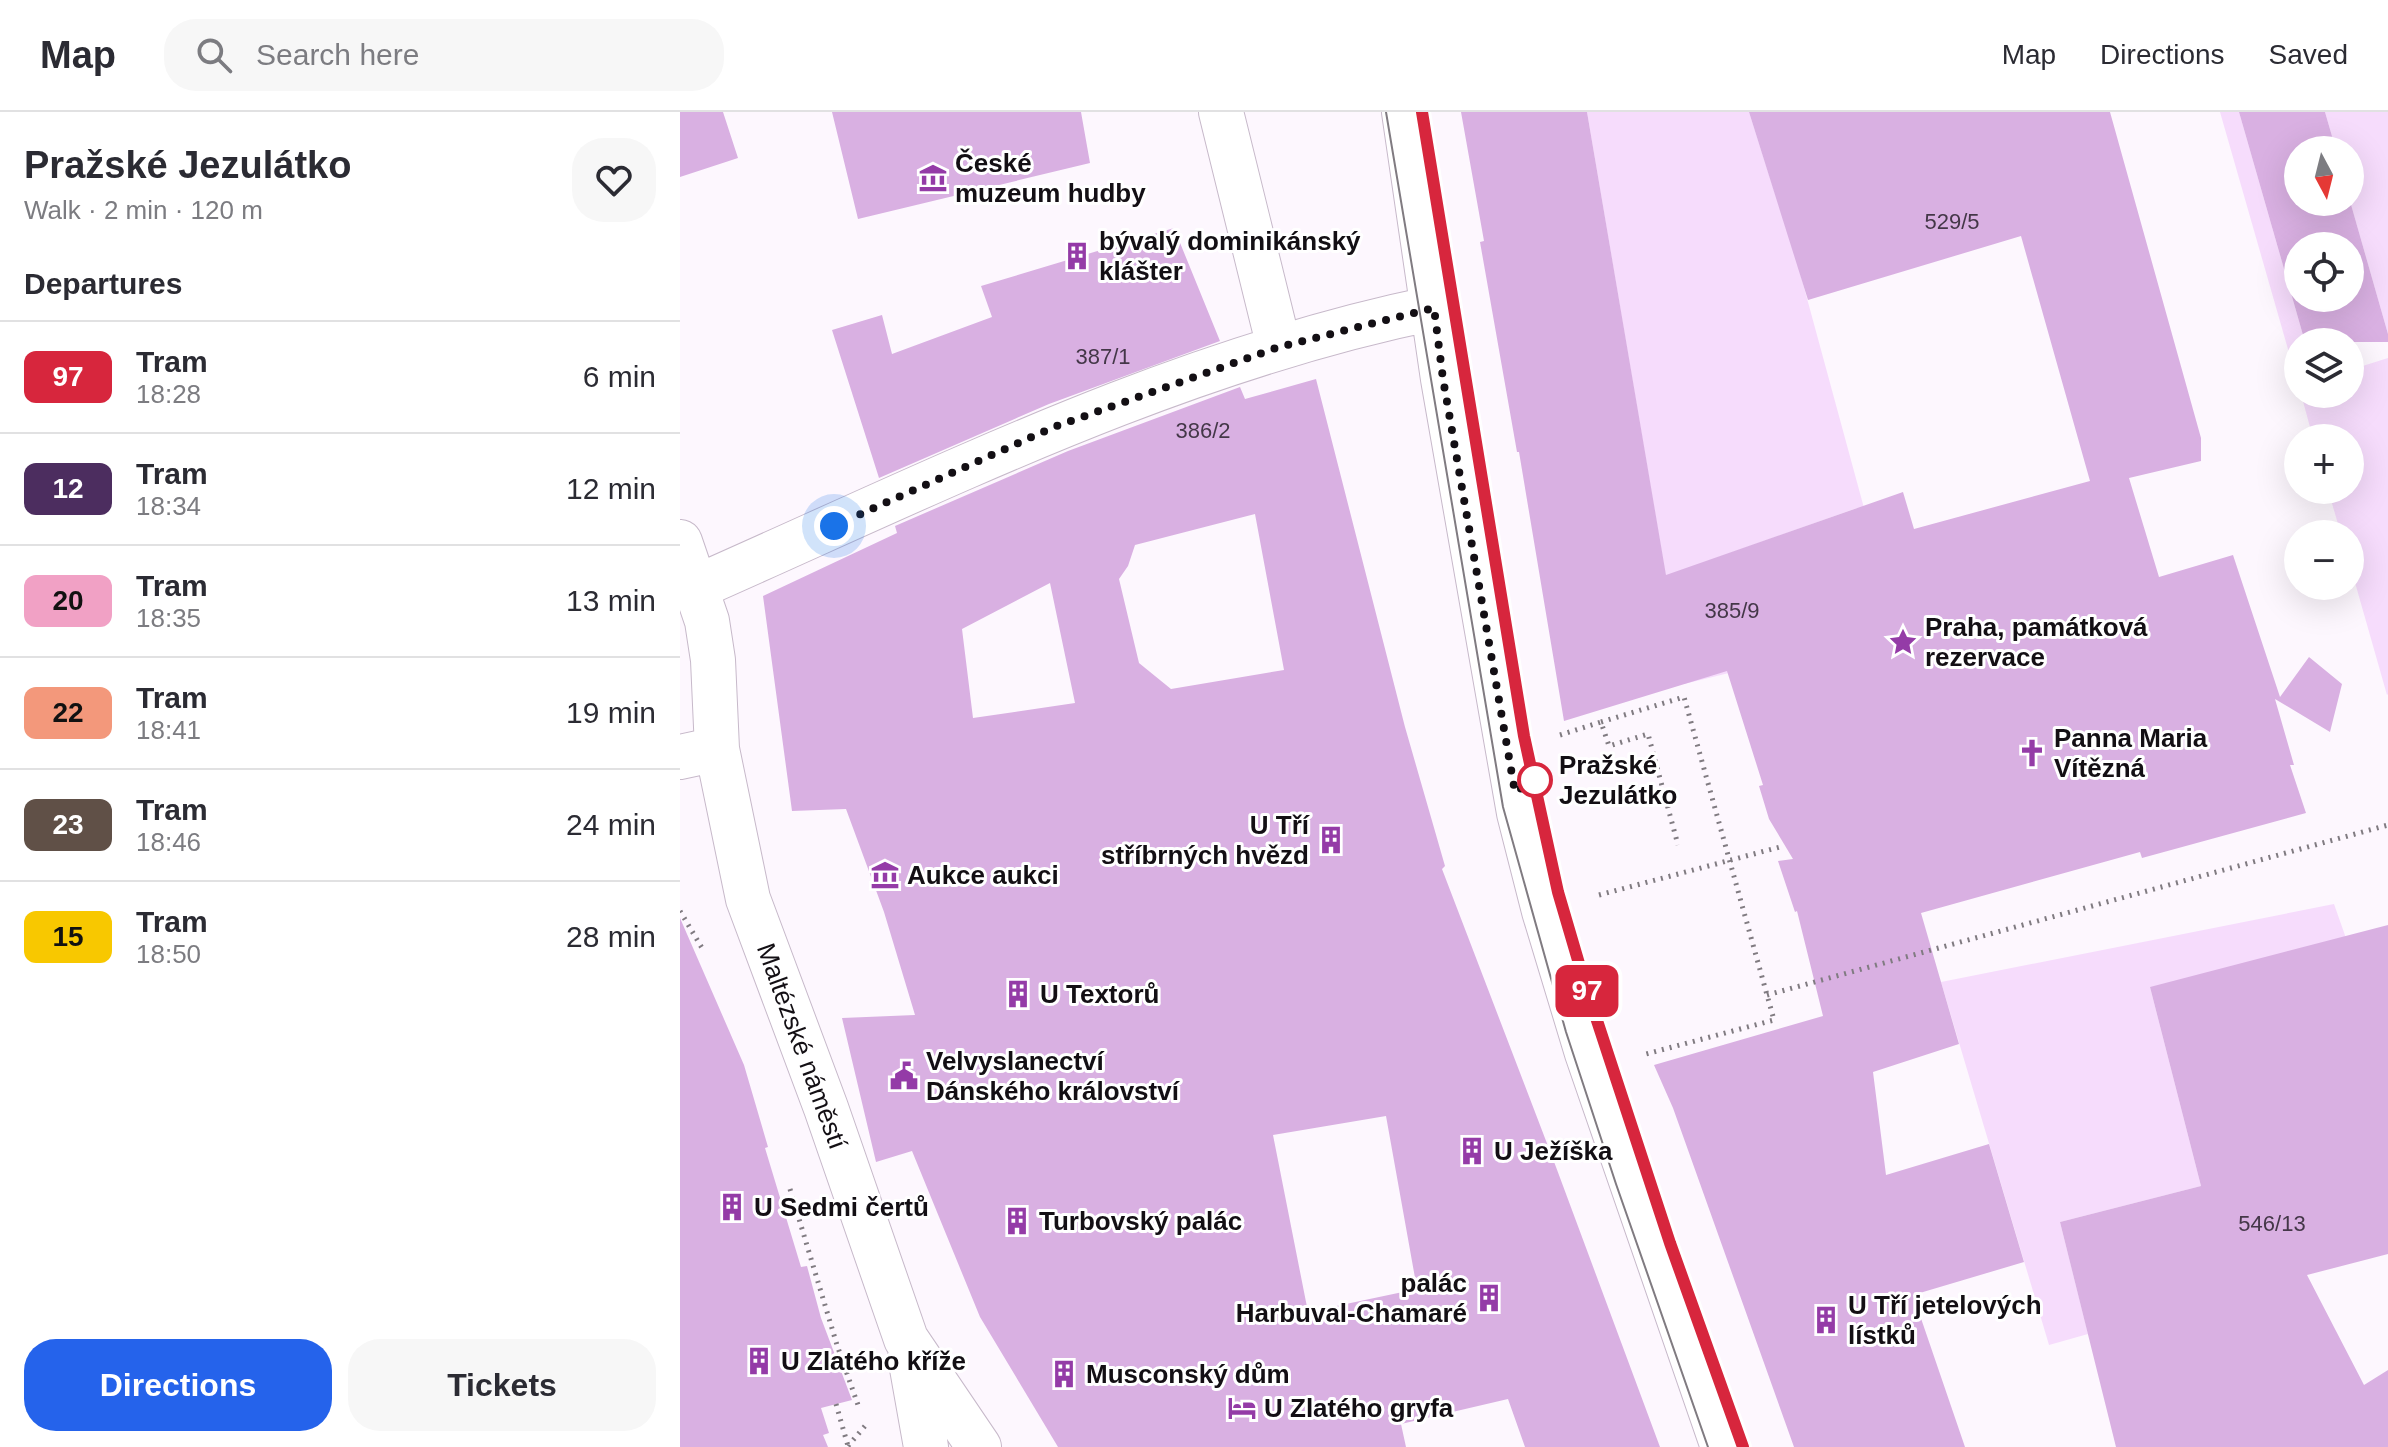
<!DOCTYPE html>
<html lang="en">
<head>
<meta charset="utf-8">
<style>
	body { margin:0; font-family:Arial,sans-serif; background:#f7f7f7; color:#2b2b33; height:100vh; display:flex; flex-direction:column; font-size:30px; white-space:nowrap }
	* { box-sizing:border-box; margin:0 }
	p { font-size:26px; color:#7c7c81 }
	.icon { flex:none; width:44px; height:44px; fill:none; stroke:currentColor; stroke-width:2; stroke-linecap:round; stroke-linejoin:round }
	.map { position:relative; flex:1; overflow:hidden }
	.sheet { display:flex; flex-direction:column; background:#fff; width:680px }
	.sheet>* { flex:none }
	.badge { padding:0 16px; border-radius:12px; font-size:28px; line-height:52px }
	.needle { width:52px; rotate:173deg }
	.controls { position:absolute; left:1604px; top:24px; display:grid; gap:16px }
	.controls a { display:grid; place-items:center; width:80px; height:80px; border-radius:50%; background:#fff; box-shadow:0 8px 32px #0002; font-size:40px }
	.you { position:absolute; width:40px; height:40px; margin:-20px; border:6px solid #fff; border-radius:50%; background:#1a73e8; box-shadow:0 0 0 12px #1a73e833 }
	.map>.badge { position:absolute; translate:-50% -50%; box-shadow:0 0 0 4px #fff }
	h2 { padding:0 24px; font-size:30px; line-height:72px }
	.round { display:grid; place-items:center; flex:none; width:84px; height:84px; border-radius:32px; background:#f7f7f7 }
	.head { display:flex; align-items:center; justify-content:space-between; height:136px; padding:0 24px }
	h1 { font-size:38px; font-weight:600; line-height:60px }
	.button { display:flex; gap:16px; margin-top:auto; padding:16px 24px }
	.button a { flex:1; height:92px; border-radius:32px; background:#2563eb; color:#fff; font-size:32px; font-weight:600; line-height:92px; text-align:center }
	.button a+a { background:#f7f7f7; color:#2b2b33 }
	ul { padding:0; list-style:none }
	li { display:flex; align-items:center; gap:24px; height:112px; padding:0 24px; border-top:2px solid #e1e1e2 }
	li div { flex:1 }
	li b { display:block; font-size:30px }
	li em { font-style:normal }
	li .badge { min-width:88px; font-weight:700; text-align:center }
	header { display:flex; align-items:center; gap:48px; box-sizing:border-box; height:112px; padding:0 40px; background:#fff; border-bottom:2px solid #e1e1e2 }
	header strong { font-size:38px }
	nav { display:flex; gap:44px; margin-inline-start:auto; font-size:28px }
	.search { width:560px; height:72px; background:#f7f7f7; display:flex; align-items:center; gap:20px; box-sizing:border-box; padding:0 28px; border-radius:32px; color:#7c7c81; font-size:30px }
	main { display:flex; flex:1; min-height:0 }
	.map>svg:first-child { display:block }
	.green { fill:#f6dcfc }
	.building { fill:#d9b0e2; fill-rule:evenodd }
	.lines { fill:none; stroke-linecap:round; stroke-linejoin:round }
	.minor-casing { stroke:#c7b9ca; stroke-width:46 }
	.path { stroke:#807b81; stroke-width:5; stroke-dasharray:2 6; stroke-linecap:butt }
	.minor { stroke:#fff; stroke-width:44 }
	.tram { stroke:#807b81; stroke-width:2 }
	.line-casing { stroke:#fff; stroke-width:18 }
	.line { stroke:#d7263d; stroke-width:12 }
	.walk { stroke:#130f14; stroke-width:8; stroke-dasharray:0 14.4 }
	.stop-dot { fill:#fff; stroke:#d7263d; stroke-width:4 }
	.labels { text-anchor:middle; stroke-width:6; stroke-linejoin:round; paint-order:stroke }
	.number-label { font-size:22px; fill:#443748 }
	.poi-label { font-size:26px; font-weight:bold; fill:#130f14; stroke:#fff; text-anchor:start }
	.stop-label { font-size:26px; font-weight:bold; fill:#130f14; stroke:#fff; text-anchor:start }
	.street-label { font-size:26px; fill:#130f14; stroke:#fff }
</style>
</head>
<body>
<header>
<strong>Map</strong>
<div class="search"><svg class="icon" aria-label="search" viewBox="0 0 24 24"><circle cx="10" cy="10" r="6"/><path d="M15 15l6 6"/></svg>Search here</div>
<nav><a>Map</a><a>Directions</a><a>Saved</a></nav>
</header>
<main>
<section class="sheet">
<div class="head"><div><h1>Pražské Jezulátko</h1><p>Walk · 2 min · 120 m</p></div><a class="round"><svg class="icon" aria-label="heart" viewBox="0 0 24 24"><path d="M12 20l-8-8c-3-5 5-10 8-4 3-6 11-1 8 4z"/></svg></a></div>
<h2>Departures</h2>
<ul>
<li><span class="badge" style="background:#d7263d;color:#fff">97</span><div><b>Tram</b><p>18:28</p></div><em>6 min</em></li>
<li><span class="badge" style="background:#4c2d5f;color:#fff">12</span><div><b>Tram</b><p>18:34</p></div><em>12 min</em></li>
<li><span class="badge" style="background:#f1a1c5;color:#111">20</span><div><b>Tram</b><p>18:35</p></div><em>13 min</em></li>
<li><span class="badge" style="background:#f3987b;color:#111">22</span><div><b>Tram</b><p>18:41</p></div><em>19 min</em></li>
<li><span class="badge" style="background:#605047;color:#fff">23</span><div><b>Tram</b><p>18:46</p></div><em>24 min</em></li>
<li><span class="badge" style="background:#f8c800;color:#111">15</span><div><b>Tram</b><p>18:50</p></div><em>28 min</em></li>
</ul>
<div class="button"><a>Directions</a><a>Tickets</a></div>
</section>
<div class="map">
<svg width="1708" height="1335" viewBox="0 0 1708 1335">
	<rect width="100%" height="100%" fill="#fdf7fe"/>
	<path class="green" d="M 907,0 L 1069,0 L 1119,157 L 1184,396 L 1177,396 L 1022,451 L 1053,560 L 1004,572 Z
		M 1540,0 L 1559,0 L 1625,230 L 1618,230 L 1618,272 Z
		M 1645,0 L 1708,0 L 1708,222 L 1670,89 L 1670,38 L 1656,38 Z
		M 1708,246 L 1708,582 L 1707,583 L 1670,453 L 1670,422 L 1661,422 L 1648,378 L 1670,378 L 1670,326 L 1633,326 L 1621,282 L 1670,282 L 1670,258 Z
		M 1654,792 L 1680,866 L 1470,875 L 1521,1074 L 1380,1110 L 1408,1222 L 1369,1233 L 1261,870 Z"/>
	<path class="building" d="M 0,0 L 43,0 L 58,46 L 0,65 Z
		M 152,0 L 401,0 L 410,51 L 178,107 Z
		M 781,0 L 907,0 L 986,463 L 1223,380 L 1234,417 L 1410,369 L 1341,124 L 1128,188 L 1069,0 L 1430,0 L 1521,326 L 1521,349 L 1449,366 L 1479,465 L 1553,443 L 1600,585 L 1629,545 L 1662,572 L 1650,620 L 1595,587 L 1614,653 L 1610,653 L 1626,701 L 1462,746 L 1460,740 L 1241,801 L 1279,932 L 1193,960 L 1206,1063 L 1309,1032 L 1344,1150 L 1233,1183 L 1285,1335 L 1114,1335 L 993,996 L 974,953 L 1143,904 L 1117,799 L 1115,800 L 1098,749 L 1113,747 L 1089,707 L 1079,674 L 1083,673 L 1047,559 L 884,609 L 839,340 L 837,340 L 800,130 L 804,129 Z
		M 1559,0 L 1645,0 L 1656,38 L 1618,38 L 1618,90 L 1670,89 L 1708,222 L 1708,230 L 1625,230 ZM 1618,134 L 1670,134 L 1670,186 L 1618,186 Z
		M 494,116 L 540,229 L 369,292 L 199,366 L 152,218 L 202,203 L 212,242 L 312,205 L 301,174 Z
		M 636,267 L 725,615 L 765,754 L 762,757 L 876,1055 L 980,1335 L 845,1335 L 828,1287 L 721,1312 L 726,1335 L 378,1335 L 300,1205 L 232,1039 L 196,1050 L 162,906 L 235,903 L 204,800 L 166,697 L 112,699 L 83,484 L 217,421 L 215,414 L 388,339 L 560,275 L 565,287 ZM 575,402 L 604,558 L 491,577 L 459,551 L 439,467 L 448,454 L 455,433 ZM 370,471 L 395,591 L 293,606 L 282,517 ZM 706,1004 L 737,1177 L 628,1200 L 593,1023 Z
		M 0,806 L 64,953 L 88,1035 L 85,1036 L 121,1155 L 127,1154 L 141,1206 L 172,1288 L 141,1296 L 149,1321 L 143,1323 L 148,1335 L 0,1335 Z
		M 1708,813 L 1708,1142 L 1627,1163 L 1684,1273 L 1708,1258 L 1708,1335 L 1436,1335 L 1380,1110 L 1521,1074 L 1470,875 Z"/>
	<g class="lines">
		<defs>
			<path id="minor" d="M 541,0 L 599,235
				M 724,0 L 763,267 L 839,701 L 864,799 L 907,941 L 1043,1335
				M 0,430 L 27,509 L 33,548 L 37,637 L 68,787 L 146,996 L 226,1227 L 299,1335
				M 17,475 C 257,369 495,249 754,196
				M 0,645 L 37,637
				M 230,1245 L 246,1335"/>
		</defs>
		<use href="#minor" class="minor-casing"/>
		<path class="path" d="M 921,610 L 1004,585 L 1094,908 L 966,942
			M 880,623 L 921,610 L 929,634 L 968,622 L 998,733
			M 919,783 L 1100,735
			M 0,799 L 22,836
			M 1087,883 L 1708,713
			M 110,1077 L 157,1233 L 178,1293
			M 156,1292 L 168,1334
			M 168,1334 L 185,1314"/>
		<use href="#minor" class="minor"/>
		<path class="tram" d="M 706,0 L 823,695 L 886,920 L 936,1072 L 1028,1335
			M 742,0 L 844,624 L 878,780 L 905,872 L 990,1131 L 1063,1335"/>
	</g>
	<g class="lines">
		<defs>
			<path id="line" d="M 742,0 L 844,624 L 878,780 L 905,872 L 990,1131 L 1063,1335"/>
		</defs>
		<use href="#line" class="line-casing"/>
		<use href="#line" class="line"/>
		<path class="walk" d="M 154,414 L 374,315 L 599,235 L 754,196 L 763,267 L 835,680 L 855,668"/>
	</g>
	<defs>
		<symbol id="museum-bare" viewBox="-9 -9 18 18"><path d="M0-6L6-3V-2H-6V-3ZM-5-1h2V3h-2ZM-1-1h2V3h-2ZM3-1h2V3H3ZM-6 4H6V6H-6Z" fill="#943ba7" stroke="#fff" stroke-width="2.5" paint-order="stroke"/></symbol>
		<symbol id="building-bare" viewBox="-9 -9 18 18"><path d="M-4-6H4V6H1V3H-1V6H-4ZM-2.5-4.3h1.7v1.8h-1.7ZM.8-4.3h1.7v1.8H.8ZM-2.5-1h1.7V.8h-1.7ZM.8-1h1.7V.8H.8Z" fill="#943ba7" stroke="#fff" stroke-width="2.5" paint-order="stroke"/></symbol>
		<symbol id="sight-bare" viewBox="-9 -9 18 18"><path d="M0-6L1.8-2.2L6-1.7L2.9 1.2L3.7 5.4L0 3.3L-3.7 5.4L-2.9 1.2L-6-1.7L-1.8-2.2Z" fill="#943ba7" stroke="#fff" stroke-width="2.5" paint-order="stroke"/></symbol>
		<symbol id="church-bare" viewBox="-9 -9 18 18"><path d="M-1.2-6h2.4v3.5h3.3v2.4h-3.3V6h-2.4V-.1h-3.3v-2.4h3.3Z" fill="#943ba7" stroke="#fff" stroke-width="2.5" paint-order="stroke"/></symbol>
		<symbol id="civic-bare" viewBox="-9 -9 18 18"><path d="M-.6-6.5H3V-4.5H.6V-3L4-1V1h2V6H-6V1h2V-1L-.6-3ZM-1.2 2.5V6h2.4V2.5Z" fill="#943ba7" stroke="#fff" stroke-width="2.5" paint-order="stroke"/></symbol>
		<symbol id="hotel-bare" viewBox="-9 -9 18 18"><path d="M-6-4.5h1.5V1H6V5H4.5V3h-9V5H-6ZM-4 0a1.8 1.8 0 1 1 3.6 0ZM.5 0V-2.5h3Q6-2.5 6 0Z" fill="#943ba7" stroke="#fff" stroke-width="2.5" paint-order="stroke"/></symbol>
	</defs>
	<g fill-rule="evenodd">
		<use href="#museum-bare" x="233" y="46" width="40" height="40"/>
		<use href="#building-bare" x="377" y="124" width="40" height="40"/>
		<use href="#sight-bare" x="1203" y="510" width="40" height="40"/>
		<use href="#church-bare" x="1332" y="621" width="40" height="40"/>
		<use href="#building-bare" x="631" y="708" width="40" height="40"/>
		<use href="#museum-bare" x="185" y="743" width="40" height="40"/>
		<use href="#building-bare" x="318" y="862" width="40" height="40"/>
		<use href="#civic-bare" x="204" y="944" width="40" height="40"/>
		<use href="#building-bare" x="772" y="1019" width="40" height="40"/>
		<use href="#building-bare" x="32" y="1075" width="40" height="40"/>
		<use href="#building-bare" x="317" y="1089" width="40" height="40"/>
		<use href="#building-bare" x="789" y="1166" width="40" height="40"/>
		<use href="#building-bare" x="1126" y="1188" width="40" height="40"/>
		<use href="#building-bare" x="59" y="1229" width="40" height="40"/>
		<use href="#building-bare" x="364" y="1242" width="40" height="40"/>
		<use href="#hotel-bare" x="542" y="1276" width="40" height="40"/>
	</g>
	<circle class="stop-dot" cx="855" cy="668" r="16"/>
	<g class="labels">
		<g class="number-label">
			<text x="1272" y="117">529/5</text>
			<text x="423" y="252">387/1</text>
			<text x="523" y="326">386/2</text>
			<text x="1052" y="506">385/9</text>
			<text x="1592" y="1119">546/13</text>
		</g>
		<g class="poi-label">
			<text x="275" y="60">České<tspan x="275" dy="30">muzeum hudby</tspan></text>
			<text x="419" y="138">bývalý dominikánský<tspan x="419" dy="30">klášter</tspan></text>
			<text x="1245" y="524">Praha, památková<tspan x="1245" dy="30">rezervace</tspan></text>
			<text x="1374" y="635">Panna Maria<tspan x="1374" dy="30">Vítězná</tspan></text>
			<text x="629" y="722" text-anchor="end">U Tří<tspan x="629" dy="30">stříbrných hvězd</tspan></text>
			<text x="227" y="772">Aukce aukci</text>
			<text x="360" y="891">U Textorů</text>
			<text x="246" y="958">Velvyslanectví<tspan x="246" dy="30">Dánského království</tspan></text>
			<text x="814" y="1048">U Ježíška</text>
			<text x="74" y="1104">U Sedmi čertů</text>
			<text x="359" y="1118">Turbovský palác</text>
			<text x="787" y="1180" text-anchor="end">palác<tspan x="787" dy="30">Harbuval-Chamaré</tspan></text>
			<text x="1168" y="1202">U Tří jetelových<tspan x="1168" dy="30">lístků</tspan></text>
			<text x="101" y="1258">U Zlatého kříže</text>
			<text x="406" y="1271">Musconský dům</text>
			<text x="584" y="1305">U Zlatého gryfa</text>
		</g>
		<g class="stop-label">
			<text x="879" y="662">Pražské<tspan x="879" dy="30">Jezulátko</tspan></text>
		</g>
		<g class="street-label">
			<text transform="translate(122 934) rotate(70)" y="9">Maltézské náměstí</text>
		</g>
	</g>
</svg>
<div class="controls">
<a><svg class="needle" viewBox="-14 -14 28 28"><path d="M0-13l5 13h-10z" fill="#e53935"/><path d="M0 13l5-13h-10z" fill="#7c7c81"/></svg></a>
<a><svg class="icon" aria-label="locate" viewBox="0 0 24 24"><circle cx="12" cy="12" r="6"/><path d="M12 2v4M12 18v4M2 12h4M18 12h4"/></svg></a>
<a><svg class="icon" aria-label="layers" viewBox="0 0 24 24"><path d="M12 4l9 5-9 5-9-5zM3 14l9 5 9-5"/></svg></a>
<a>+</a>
<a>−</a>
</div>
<div class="you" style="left:154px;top:414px"></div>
<b class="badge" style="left:907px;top:879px;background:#d7263d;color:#fff">97</b>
</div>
</main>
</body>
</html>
